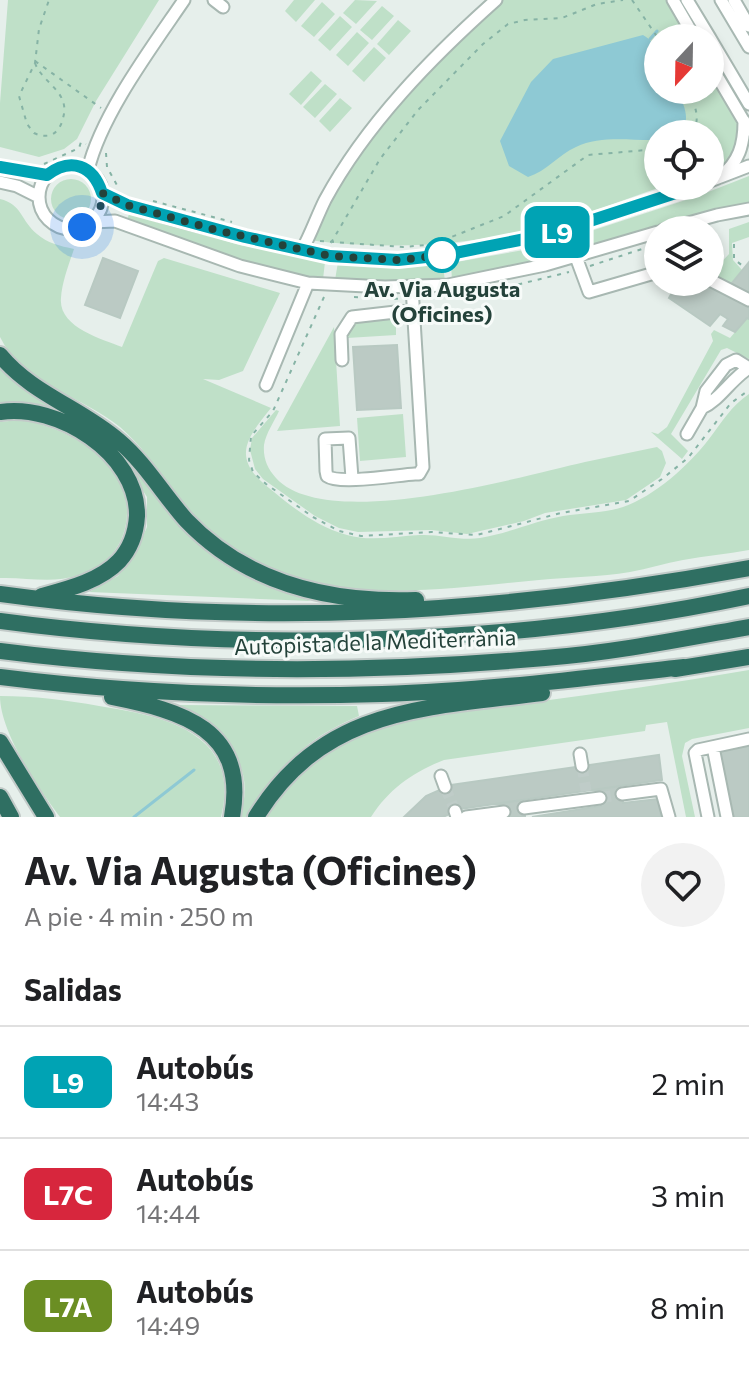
<!DOCTYPE html>
<html lang="es">
<head>
<meta charset="utf-8">
<style>
	body { margin:0; font-family:Commissioner,sans-serif; background:#f2f2f2; color:#202124; height:100vh; display:flex; flex-direction:column; font-size:30px; white-space:nowrap }
	* { box-sizing:border-box; margin:0 }
	p { font-size:26px; color:#757577 }
	.icon { flex:none; width:44px; height:44px; fill:none; stroke:currentColor; stroke-width:2; stroke-linecap:round; stroke-linejoin:round }
	.map { position:relative; height:817px; overflow:hidden }
	.panel { display:flex; flex-direction:column; background:#fff; flex:1 }
	.panel>* { flex:none }
	.badge { padding:0 16px; border-radius:12px; font-size:28px; line-height:52px }
	.needle { width:52px; rotate:202deg }
	.buttons { position:absolute; left:644px; top:24px; display:grid; gap:16px }
	.buttons a { display:grid; place-items:center; width:80px; height:80px; border-radius:50%; background:#fff; box-shadow:0 4px 12px #0003; font-size:40px }
	.you { position:absolute; width:40px; height:40px; margin:-20px; border:6px solid #fff; border-radius:50%; background:#1a73e8; box-shadow:0 0 0 12px #1a73e833 }
	.map>.badge { position:absolute; translate:-50% -50%; box-shadow:0 0 0 4px #fff }
	h2 { padding:0 24px; font-size:30px; line-height:72px }
	.round { display:grid; place-items:center; flex:none; width:84px; height:84px; border-radius:42px; background:#f2f2f2 }
	.overview { display:flex; align-items:center; justify-content:space-between; height:136px; padding:0 24px }
	h1 { font-size:38px; font-weight:700; line-height:60px }
	ul { padding:0; list-style:none }
	li { display:flex; align-items:center; gap:24px; height:112px; padding:0 24px; border-top:2px solid #e0e0e0 }
	li div { flex:1 }
	li b { display:block; font-size:30px }
	li em { font-style:normal }
	li .badge { min-width:88px; font-weight:700; text-align:center }
	.map>svg:first-child { display:block }
	.green { fill:#bfe0c8 }
	.water { fill:#8ec9d4 }
	.lines { fill:none; stroke-linecap:round; stroke-linejoin:round }
	.stream { stroke:#8ec9d4; stroke-width:3 }
	.building { fill:#bbcac4; stroke:#b8c9c2; stroke-width:2 }
	.minor-tunnel { stroke:#bfccc8; stroke-width:11; stroke-dasharray:11 5.5; stroke-linecap:butt }
	.minor-casing { stroke:#a8b8b2; stroke-width:15 }
	.highway-casing { stroke:#c2cac8; stroke-width:20 }
	.path { stroke:#86b3a5; stroke-width:2; stroke-dasharray:4 6; stroke-linecap:butt }
	.minor { stroke:#fff; stroke-width:11 }
	.highway { stroke:#2f6f62; stroke-width:16 }
	.line-casing { stroke:#fff; stroke-width:18 }
	.line { stroke:#00a3b4; stroke-width:12 }
	.walk { stroke:#24423a; stroke-width:8; stroke-dasharray:0 14.4 }
	.stop-dot { fill:#fff; stroke:#00a3b4; stroke-width:4 }
	.labels { text-anchor:middle; stroke-width:6; stroke-linejoin:round; paint-order:stroke }
	.stop-label { font-size:22px; font-weight:bold; fill:#24423a; stroke:#f7fbf9 }
	.street-label { font-size:22px; fill:#24423a; stroke:#f7fbf9 }
</style>
</head>
<body>
<div class="map">
<svg width="749" height="817" viewBox="0 0 749 817">
	<rect width="100%" height="100%" fill="#e6efeb"/>
	<path class="green" d="M 8,0 L 159,0 L 96,101 L 77,139 L 64,149 L 39,157 L 0,147 L 0,103 Z
		M 294,0 L 315,0 L 296,22 L 285,11 Z
		M 355,0 L 377,1 L 356,24 L 343,13 Z
		M 496,0 L 673,0 L 695,38 L 658,38 L 658,90 L 710,90 L 710,63 L 744,121 L 744,136 L 727,165 L 710,170 L 710,134 L 658,134 L 658,186 L 664,186 C 623,200 582,216 541,227 C 463,247 387,250 308,240 L 365,138 Z
		M 322,2 L 335,14 L 314,37 L 301,26 Z
		M 382,6 L 394,16 L 372,40 L 360,30 Z
		M 340,16 L 352,27 L 330,51 L 318,40 Z
		M 398,20 L 411,31 L 389,55 L 377,44 Z
		M 357,32 L 369,43 L 348,66 L 336,55 Z
		M 374,47 L 386,58 L 364,82 L 352,71 Z
		M 311,71 L 322,81 L 301,105 L 289,94 Z
		M 325,84 L 337,94 L 315,118 L 303,107 Z
		M 340,98 L 352,108 L 330,132 L 319,121 Z
		M 749,176 L 749,202 L 551,259 L 548,245 L 698,196 Z
		M51 199a20 20 0 1 1 40 0a20 20 0 1 1-40 0Z
		M 0,199 C 22,204 21,221 37,234 C 47,243 60,246 74,249 C 69,264 62,282 61,298 C 58,327 101,339 122,347 L 158,261 L 164,258 L 280,293 L 243,371 L 219,380 L 203,379 L 271,408 C 246,439 231,458 269,488 C 292,507 317,527 347,535 C 370,542 396,536 420,535 C 440,534 460,541 480,538 C 509,533 535,521 563,516 C 583,513 604,513 623,507 C 655,496 689,465 709,439 C 722,422 731,406 749,394 L 749,550 C 727,554 705,556 683,560 C 665,563 648,569 630,572 C 600,577 569,577 539,580 C 442,589 330,608 242,553 C 214,536 190,513 171,487 C 155,466 141,445 120,427 C 82,396 23,384 0,337 Z
		M 130,211 L 236,244 L 325,262 L 323,279 L 252,265 L 127,220 Z
		M 749,222 L 749,237 L 732,243 L 733,260 L 742,270 L 732,283 L 714,275 L 712,272 L 729,254 L 729,229 Z
		M 535,248 L 540,264 L 452,281 L 451,263 Z
		M 338,262 L 404,266 L 443,264 L 445,282 L 335,280 Z
		M 396,318 L 396,335 L 347,338 L 347,328 L 357,321 Z
		M 747,318 L 749,319 L 749,359 L 727,348 L 721,350 L 671,434 L 688,451 L 682,459 L 651,432 L 658,434 L 667,427 L 713,341 L 711,334 L 714,330 L 730,338 Z
		M 334,327 L 340,426 L 277,431 Z
		M 0,368 L 14,382 L 53,404 L 52,408 L 0,403 Z
		M 276,410 L 279,411 C 274,422 266,433 264,445 C 263,458 267,468 276,478 C 326,533 519,477 585,462 C 609,457 633,452 657,447 L 662,451 L 666,463 L 660,477 L 626,500 L 545,513 L 524,521 L 467,534 L 431,530 L 358,532 L 339,528 L 315,516 L 263,479 L 255,469 L 250,450 L 252,438 Z
		M 403,414 L 406,457 L 360,461 L 357,418 Z
		M 19,420 C 72,426 145,472 123,535 C 116,555 99,569 79,575 C 52,584 27,577 0,578 L 0,422 Z
		M 133,464 C 155,494 177,526 205,550 C 234,576 275,589 311,601 L 89,592 L 118,576 L 136,552 L 147,527 L 147,497 L 128,468 Z
		M 749,670 L 749,728 L 692,739 L 685,743 L 682,756 L 695,817 L 686,817 L 667,722 L 646,725 L 645,731 L 444,760 C 413,772 389,789 371,817 L 266,817 C 289,781 316,755 355,737 C 402,715 474,710 527,703 C 601,693 675,683 749,670 Z
		M 0,696 C 34,696 66,700 99,706 C 163,716 242,732 221,817 L 60,817 C 38,788 0,732 0,696 Z
		M 177,705 L 357,706 L 359,716 C 298,742 285,765 249,817 L 239,817 C 260,767 220,724 177,705 Z"/>
	<path class="water" d="M 643,35 C 663,46 658,70 658,90 L 677,90 C 690,116 693,134 658,134 L 658,140 C 631,141 601,135 576,147 C 558,155 547,171 528,177 L 509,166 L 500,141 L 531,82 L 553,59 Z"/>
	<g class="lines">
		<path class="stream" d="M 650,39 L 657,31
			M 134,817 L 194,770"/>
	</g>
	<path class="building" d="M 103,258 L 138,271 L 120,318 L 85,305 Z
		M 749,262 L 749,294 L 732,283 Z
		M 678,282 L 684,285 L 694,282 L 717,289 L 719,287 L 749,308 L 749,319 L 747,318 L 735,332 L 723,326 L 728,319 L 720,314 L 710,326 L 669,298 Z
		M 397,345 L 401,408 L 357,410 L 353,347 Z
		M 749,746 L 749,817 L 733,817 L 719,752 Z
		M 659,755 L 662,780 L 460,809 L 443,817 L 404,817 L 426,796 L 451,785 Z
		M 621,786 L 623,803 L 658,799 L 661,817 L 532,817 L 601,806 L 599,789 Z
		M 524,800 L 525,817 L 505,817 L 502,803 Z"/>
	<g class="lines">
		<path class="minor-tunnel" d="M 582,766 L 586,791
			M 445,787 L 455,811
			M 600,798 L 622,794"/>
		<defs>
			<path id="minor" d="M 214,0 L 223,7
				M 673,0 L 695,38
				M 687,0 L 710,38
				M 721,0 L 749,47
				M 734,0 L 749,26
				M 710,38 L 749,104
				M 710,64 L 749,130
				M39 197a32 32 0 1 1 64 0a32 32 0 1 1-64 0Z
				M 0,167 L 47,175
				M 88,170 C 101,115 152,47 184,0
				M 720,177 C 739,162 744,145 744,121
				M 710,181 L 749,166
				M 0,182 L 17,186 L 39,197
				M 102,193 C 145,214 194,225 241,236 C 293,248 343,261 397,260 C 425,260 453,253 481,248 C 555,234 626,212 697,186
				M 92,222 L 115,221 L 240,266 L 308,283 L 385,287 L 448,285 L 545,265 L 658,232
				M 663,230 L 717,215 L 749,209
				M 302,250 C 311,234 317,216 325,200 C 366,124 432,57 496,0
				M 576,257 L 589,292 L 658,272
				M 710,280 L 749,300
				M 342,360 L 341,334 L 352,317 L 413,310
				M 266,385 L 308,283
				M 687,434 L 702,408 L 706,391 L 726,365 L 736,360 L 749,368 C 731,379 720,400 702,408
				M 352,478 L 349,438 L 325,439 L 326,471 L 327,476 C 339,485 397,475 415,474 L 419,474 L 423,467 L 412,287
				M 713,747 L 727,817
				M 580,754 L 582,766
				M 441,776 L 445,787
				M 622,794 L 661,789 L 669,817
				M 524,808 L 600,798
				M 455,811 L 457,817
				M 466,817 L 504,812
				M 708,817 L 695,753 L 698,750 L 749,739"/>
			<path id="highway" d="M 0,355 C 32,394 81,408 119,441 C 145,463 163,494 186,520 C 247,584 330,603 416,600
				M 0,412 C 57,403 138,453 137,516 C 136,532 130,549 119,561 C 100,581 68,589 42,596
				M 0,594 C 253,629 498,614 749,568
				M 0,621 C 240,653 512,646 749,596
				M 0,651 C 181,674 363,674 545,658 C 613,653 682,639 749,627
				M 675,669 L 749,657
				M 0,677 C 127,693 254,698 382,694 C 483,691 584,678 684,667
				M 112,697 C 182,711 248,729 232,817
				M 0,742 L 46,817
				M 0,797 L 11,817
				M 256,817 C 323,707 426,708 542,693"/>
		</defs>
		<use href="#minor" class="minor-casing"/>
		<use href="#highway" class="highway-casing"/>
		<path class="path" d="M 632,0 L 658,38
			M 35,61 L 101,108
			M 35,63 C 42,83 71,92 63,118 C 62,124 58,131 53,134 C 46,137 40,136 34,133 L 27,124 L 19,96 L 35,63 L 39,29 L 49,0
			M 688,90 C 695,105 702,120 691,134
			M 106,153 L 107,167 L 118,187
			M 44,164 L 79,148 L 81,142 L 86,144
			M 153,201 L 232,222
			M 320,241 L 403,247 L 438,244
			M 331,243 L 380,159 L 418,110 L 483,44 L 508,24 L 525,20 L 562,18 L 597,4 L 623,0
			M 445,243 L 449,238 L 504,216 L 588,155 L 658,149
			M 734,244 L 734,259 L 744,267
			M 590,266 L 645,248
			M 469,293 L 516,285 L 569,272
			M 324,297 L 273,411 L 251,436 L 249,460 L 253,472 L 266,484 L 313,517 L 339,531 L 361,536 L 431,532 L 477,535 L 561,513 L 629,501 L 662,479 L 688,458 L 731,403 L 749,390
			M 354,297 L 403,299"/>
		<use href="#minor" class="minor"/>
		<use href="#highway" class="highway"/>
	</g>
	<g class="lines">
		<defs>
			<path id="line" d="M 0,167 L 47,175 C 71,157 93,165 102,193 L 127,205 L 245,237 L 330,256 L 398,260 L 445,255 L 550,234 L 697,186"/>
		</defs>
		<use href="#line" class="line-casing"/>
		<use href="#line" class="line"/>
		<path class="walk" d="M 82,227 C 97,218 102,210 102,193 L 127,205 L 216,230 L 330,256 L 398,260 L 445,255 L 442,255"/>
	</g>
	<circle class="stop-dot" cx="442" cy="255" r="16"/>
	<g class="labels">
		<g class="stop-label">
			<text x="442" y="297">Av. Via Augusta<tspan x="442" dy="25">(Oficines)</tspan></text>
		</g>
		<g class="street-label">
			<text transform="translate(375 642) rotate(-2)" y="8">Autopista de la Mediterrània</text>
		</g>
	</g>
</svg>
<div class="buttons">
<a><svg class="needle" viewBox="-14 -14 28 28"><path d="M0-13l5 13h-10z" fill="#e53935"/><path d="M0 13l5-13h-10z" fill="#757577"/></svg></a>
<a><svg class="icon" aria-label="locate" viewBox="0 0 24 24"><circle cx="12" cy="12" r="6"/><path d="M12 2v4M12 18v4M2 12h4M18 12h4"/></svg></a>
<a><svg class="icon" aria-label="layers" viewBox="0 0 24 24"><path d="M12 4l9 5-9 5-9-5zM3 14l9 5 9-5"/></svg></a>
</div>
<div class="you" style="left:82px;top:227px"></div>
<b class="badge" style="left:557px;top:232px;background:#00a3b4;color:#fff">L9</b>
</div>
<section class="panel">
<div class="overview"><div><h1>Av. Via Augusta (Oficines)</h1><p>A pie · 4 min · 250 m</p></div><a class="round"><svg class="icon" aria-label="heart" viewBox="0 0 24 24"><path d="M12 20l-8-8c-3-5 5-10 8-4 3-6 11-1 8 4z"/></svg></a></div>
<h2>Salidas</h2>
<ul>
<li><span class="badge" style="background:#00a3b4;color:#fff">L9</span><div><b>Autobús</b><p>14:43</p></div><em>2 min</em></li>
<li><span class="badge" style="background:#d7263d;color:#fff">L7C</span><div><b>Autobús</b><p>14:44</p></div><em>3 min</em></li>
<li><span class="badge" style="background:#6b8e23;color:#fff">L7A</span><div><b>Autobús</b><p>14:49</p></div><em>8 min</em></li>
</ul>
</section>
</body>
</html>
